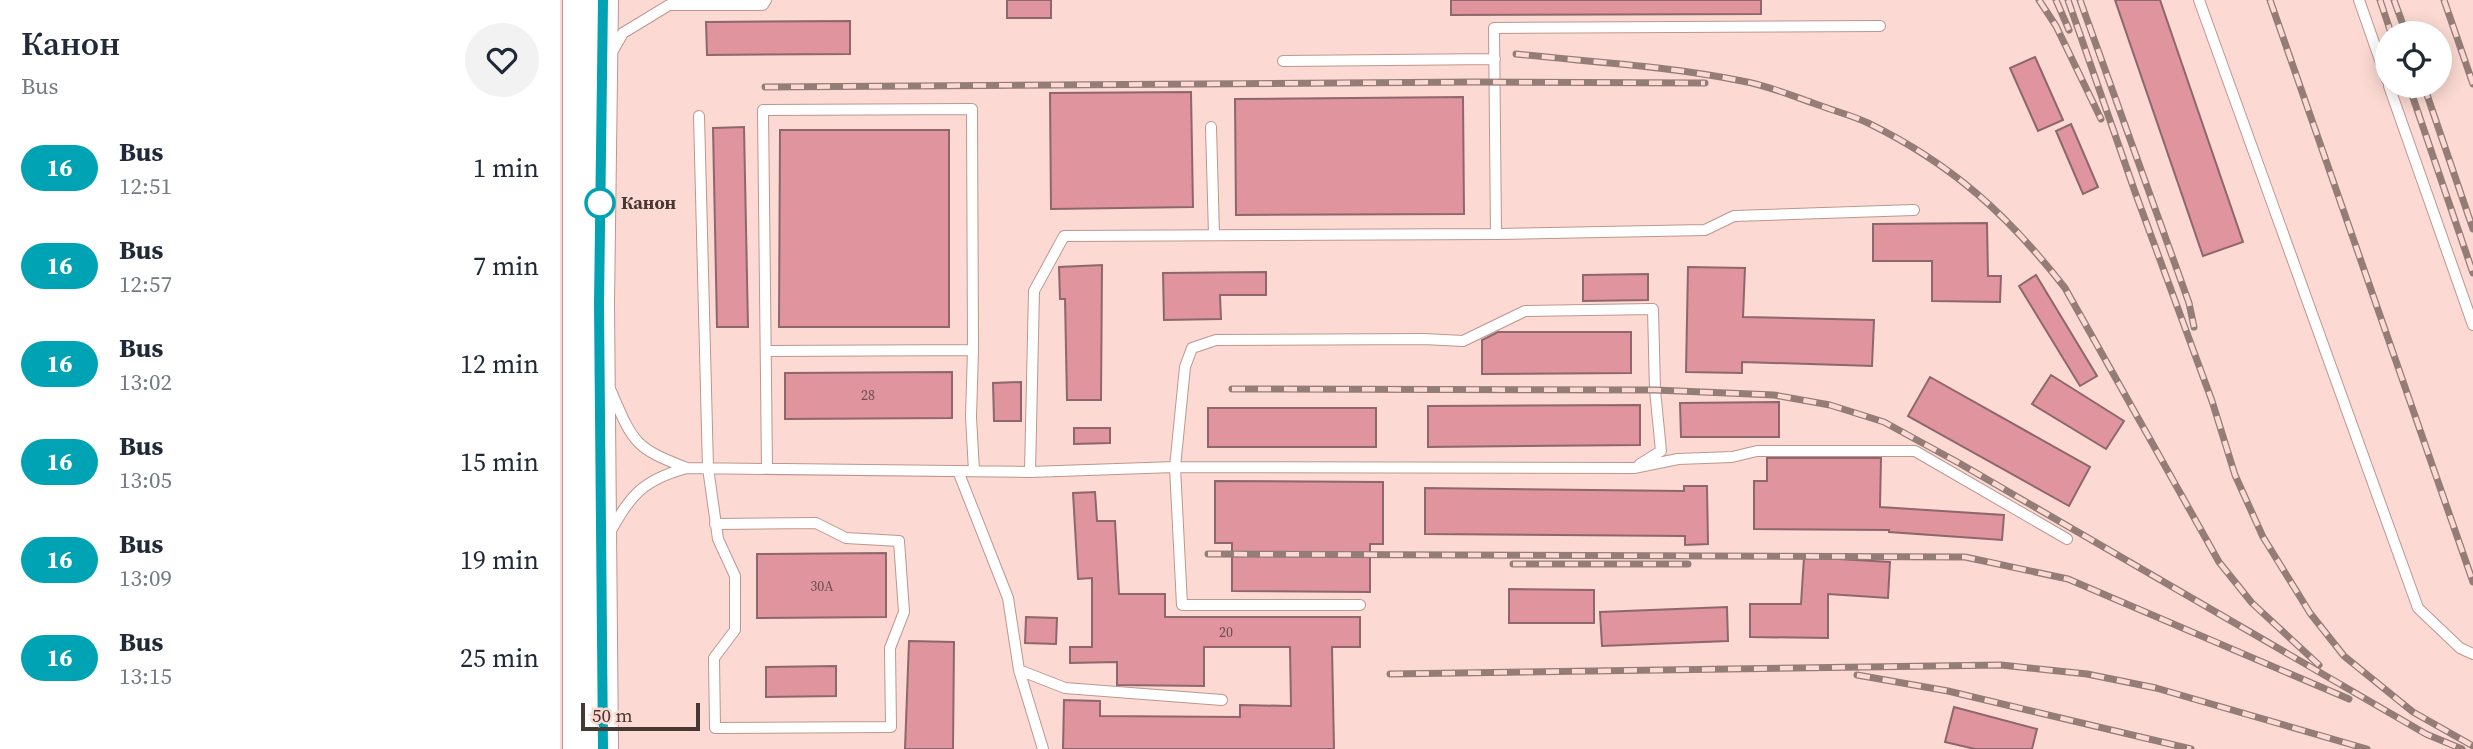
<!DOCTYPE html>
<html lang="en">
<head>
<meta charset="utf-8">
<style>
	body { margin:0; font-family:"Source Serif 4",serif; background:#f2f2f3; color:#1f2937; height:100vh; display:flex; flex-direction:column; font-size:26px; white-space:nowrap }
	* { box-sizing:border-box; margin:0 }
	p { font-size:23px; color:#747a83 }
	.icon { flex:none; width:38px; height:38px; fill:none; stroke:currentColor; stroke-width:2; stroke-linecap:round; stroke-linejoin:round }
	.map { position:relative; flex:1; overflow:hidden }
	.details { display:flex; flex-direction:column; background:#fff; width:560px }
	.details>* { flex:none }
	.badge { padding:0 14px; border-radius:23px; font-size:24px; line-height:46px }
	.buttons { position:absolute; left:1815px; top:21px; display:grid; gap:14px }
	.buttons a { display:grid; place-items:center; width:77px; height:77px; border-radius:50%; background:#fff; box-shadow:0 4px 18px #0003; font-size:35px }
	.scale { position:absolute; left:21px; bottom:18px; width:119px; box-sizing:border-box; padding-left:7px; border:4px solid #483834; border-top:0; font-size:19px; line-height:24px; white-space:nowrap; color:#483834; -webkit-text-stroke:5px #fcdad3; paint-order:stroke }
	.map>.badge { position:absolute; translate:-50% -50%; box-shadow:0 0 0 4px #fff }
	.round { display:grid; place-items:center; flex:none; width:74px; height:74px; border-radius:37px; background:#f2f2f3 }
	.headline { display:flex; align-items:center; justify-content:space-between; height:119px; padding:0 21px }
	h1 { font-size:33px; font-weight:600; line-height:52px }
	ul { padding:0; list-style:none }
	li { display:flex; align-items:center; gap:21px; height:98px; padding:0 21px }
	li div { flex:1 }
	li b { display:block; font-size:26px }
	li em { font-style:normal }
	li .badge { min-width:77px; font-weight:700; text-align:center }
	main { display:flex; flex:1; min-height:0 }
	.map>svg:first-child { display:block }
	.building { fill:#df949e; stroke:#8d676c; stroke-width:2 }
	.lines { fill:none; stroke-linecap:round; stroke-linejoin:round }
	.lane-casing { stroke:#bd968e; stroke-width:12 }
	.primary-casing { stroke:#bd968e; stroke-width:32 }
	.lane { stroke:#fff; stroke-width:10 }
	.primary { stroke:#fff; stroke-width:30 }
	.rail-casing { stroke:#947d77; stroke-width:7 }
	.rail { stroke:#fcdad3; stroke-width:4.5; stroke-dasharray:13; stroke-linecap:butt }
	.line-casing { stroke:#fff; stroke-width:16 }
	.line { stroke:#00a3b4; stroke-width:10 }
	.stop-dot { fill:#fff; stroke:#00a3b4; stroke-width:3.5 }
	.labels { text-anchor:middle; stroke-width:6; stroke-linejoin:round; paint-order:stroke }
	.number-label { font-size:14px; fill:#6e4f4e }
	.stop-label { font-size:18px; font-weight:bold; fill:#483834; stroke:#fcdad3; text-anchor:start }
</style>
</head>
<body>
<main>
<section class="details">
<div class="headline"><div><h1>Канон</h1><p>Bus</p></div><a class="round"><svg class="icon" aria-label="heart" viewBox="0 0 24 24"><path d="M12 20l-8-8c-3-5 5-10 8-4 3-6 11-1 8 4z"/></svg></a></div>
<ul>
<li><span class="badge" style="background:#00a3b4;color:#fff">16</span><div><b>Bus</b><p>12:51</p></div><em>1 min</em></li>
<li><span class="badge" style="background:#00a3b4;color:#fff">16</span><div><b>Bus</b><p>12:57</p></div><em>7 min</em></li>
<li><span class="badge" style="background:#00a3b4;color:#fff">16</span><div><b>Bus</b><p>13:02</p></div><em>12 min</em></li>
<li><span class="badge" style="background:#00a3b4;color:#fff">16</span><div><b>Bus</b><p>13:05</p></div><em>15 min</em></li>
<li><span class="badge" style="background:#00a3b4;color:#fff">16</span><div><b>Bus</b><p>13:09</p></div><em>19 min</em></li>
<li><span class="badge" style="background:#00a3b4;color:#fff">16</span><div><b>Bus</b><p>13:15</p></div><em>25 min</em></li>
</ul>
</section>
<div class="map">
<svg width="1913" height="749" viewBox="0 0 1913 749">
	<rect width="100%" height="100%" fill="#fcdad3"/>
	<path class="building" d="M 447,0 L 491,0 L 491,18 L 447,18 Z
		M 891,0 L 1201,0 L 1201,14 L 891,15 Z
		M 1555,0 L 1600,0 L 1683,242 L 1643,256 Z
		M 290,21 L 290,54 L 147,55 L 146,22 Z
		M 1475,57 L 1503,120 L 1478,131 L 1450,68 Z
		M 631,92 L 633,207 L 491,209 L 490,93 Z
		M 903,97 L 904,214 L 676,215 L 675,99 Z
		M 1511,124 L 1538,187 L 1523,194 L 1496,131 Z
		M 184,127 L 188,327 L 157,327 L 153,128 Z
		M 220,130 L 389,130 L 389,327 L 219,327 Z
		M 1427,223 L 1428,276 L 1441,276 L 1440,302 L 1372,301 L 1372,261 L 1313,261 L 1313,224 Z
		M 542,265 L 541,400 L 507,400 L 505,299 L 500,299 L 499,267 Z
		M 1128,267 L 1185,268 L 1183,317 L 1314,320 L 1312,366 L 1182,362 L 1182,373 L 1126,372 Z
		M 706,272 L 706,295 L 660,295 L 661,319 L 604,320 L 603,273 Z
		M 1088,274 L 1088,300 L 1023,301 L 1023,275 Z
		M 1476,275 L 1537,376 L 1520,386 L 1459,286 Z
		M 938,332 L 1071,332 L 1071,373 L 922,374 L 922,340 Z
		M 392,372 L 392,418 L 225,419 L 225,373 Z
		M 1491,375 L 1564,421 L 1546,449 L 1472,404 Z
		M 1370,377 L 1530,467 L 1509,506 L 1348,416 Z
		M 461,382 L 461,421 L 434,421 L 433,383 Z
		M 1219,402 L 1219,437 L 1121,437 L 1120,403 Z
		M 1080,405 L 1080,445 L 868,447 L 868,406 Z
		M 648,408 L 816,408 L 816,447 L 648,447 Z
		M 514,428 L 550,428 L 550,443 L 514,444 Z
		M 1207,458 L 1321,458 L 1320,507 L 1444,515 L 1442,540 L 1329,532 L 1329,530 L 1194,529 L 1194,481 L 1207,481 Z
		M 655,481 L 823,482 L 823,544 L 810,544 L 810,592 L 672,591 L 672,543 L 655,543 Z
		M 1124,486 L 1147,486 L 1148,544 L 1125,545 L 1125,536 L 865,534 L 865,488 L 1124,491 Z
		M 535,492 L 537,521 L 555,521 L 559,594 L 605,594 L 605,617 L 800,617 L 800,647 L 772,647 L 774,749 L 503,749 L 504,700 L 540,701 L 540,716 L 680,717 L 680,705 L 731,706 L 730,647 L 644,647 L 644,686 L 557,685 L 557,662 L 510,663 L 510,647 L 532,647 L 532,578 L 518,579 L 513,493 Z
		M 326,553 L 326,617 L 197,618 L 197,554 Z
		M 1244,557 L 1330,562 L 1328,598 L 1268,594 L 1268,638 L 1190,637 L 1190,604 L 1241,604 Z
		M 949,589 L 1034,590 L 1034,623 L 949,623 Z
		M 1167,607 L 1168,641 L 1042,646 L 1040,612 Z
		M 466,617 L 497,618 L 496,644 L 465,643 Z
		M 349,641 L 394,642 L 393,749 L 345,749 Z
		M 276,666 L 276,696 L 206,697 L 206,667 Z
		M 1394,707 L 1477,729 L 1472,749 L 1415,749 L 1385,742 Z"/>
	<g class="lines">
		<defs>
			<path id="lane" d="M 1639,0 L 1858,608 L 1900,648 L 1913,654
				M 1799,0 L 1827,80
				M 51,54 L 63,33 L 109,5 L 203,5 L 206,0
				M 723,61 L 935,59
				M 1829,86 L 1913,325
				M 139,116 L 148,468 L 158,539 L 175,576 L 175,630 L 154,658 L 155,728 L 331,727 L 330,648 L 344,612 L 339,541 L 286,538 L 256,523 L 155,524
				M 651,127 L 654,235
				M 936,234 L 934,28 L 1320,26
				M 413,350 L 411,417 L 414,471
				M 207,351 L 413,350 L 412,109 L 203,110 L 207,469
				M 51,391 C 73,442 74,448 127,468
				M 398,471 L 448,598 L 459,670 L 505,688 L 662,700
				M 470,472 L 615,467 L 625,367 L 632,348 L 656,340 L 864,339 L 903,341 L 965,311 L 1093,309 L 1095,390 L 1101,451 L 1080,464
				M 49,534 C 71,495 82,480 127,468 L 470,472 L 474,291 L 504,236 L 936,234 L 1145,230 L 1174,216 L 1354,210
				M 800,605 L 622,605 L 615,467 L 1074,468 L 1118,459 L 1172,457 L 1197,451 L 1355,451 L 1507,539
				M 459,670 L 483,749"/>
			<path id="primary" d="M 18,0 L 18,749
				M 43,0 L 39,304 L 43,749"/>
		</defs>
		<use href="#lane" class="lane-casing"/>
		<use href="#primary" class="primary-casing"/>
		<use href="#lane" class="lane"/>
		<use href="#primary" class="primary"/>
		<defs>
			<path id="rail" d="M 1479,0 L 1496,26 L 1541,119
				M 1496,0 L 1509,30
				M 1508,0 L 1575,192 L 1652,401 L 1675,475 L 1703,537 L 1750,613 L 1784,656 L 1853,712 L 1913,746
				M 1520,0 L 1629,303 L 1634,327
				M 1710,0 L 1913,582
				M 1820,0 L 1831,33
				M 1834,0 L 1846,33
				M 1884,0 L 1913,84
				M 956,54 C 1031,62 1108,66 1182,81 C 1206,85 1230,95 1253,103 C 1271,110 1291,115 1308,123 C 1392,164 1448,215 1505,288 L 1659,562 L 1692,603 L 1759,665
				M 1849,86 L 1913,273
				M 1864,86 L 1913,229
				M 205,87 L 914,82 L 1145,83
				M 672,389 L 1095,390 L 1214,395 L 1270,405 L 1324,422 L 1399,463 L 1866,734 L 1902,749
				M 648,554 L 1405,557 L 1508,579 L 1789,699
				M 953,564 L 1128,564
				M 830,674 L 1441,665 L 1527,674 L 1596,688 L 1807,749
				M 1297,675 L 1388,691 L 1631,749"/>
		</defs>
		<use href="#rail" class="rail-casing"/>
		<use href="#rail" class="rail"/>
	</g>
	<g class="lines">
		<defs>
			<path id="line" d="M 43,749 L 39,304 L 43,0"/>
		</defs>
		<use href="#line" class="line-casing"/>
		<use href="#line" class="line"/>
	</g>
	<circle class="stop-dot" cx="40" cy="203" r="14"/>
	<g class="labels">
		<g class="number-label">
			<text x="308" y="400">28</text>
			<text x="262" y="591">30А</text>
			<text x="666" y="637">20</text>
		</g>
		<g class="stop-label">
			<text x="61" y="209">Канон</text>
		</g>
	</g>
</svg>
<div class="buttons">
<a><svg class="icon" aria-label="locate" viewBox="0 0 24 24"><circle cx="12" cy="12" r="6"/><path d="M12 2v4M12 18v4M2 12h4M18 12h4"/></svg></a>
</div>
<div class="scale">50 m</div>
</div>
</main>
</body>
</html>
